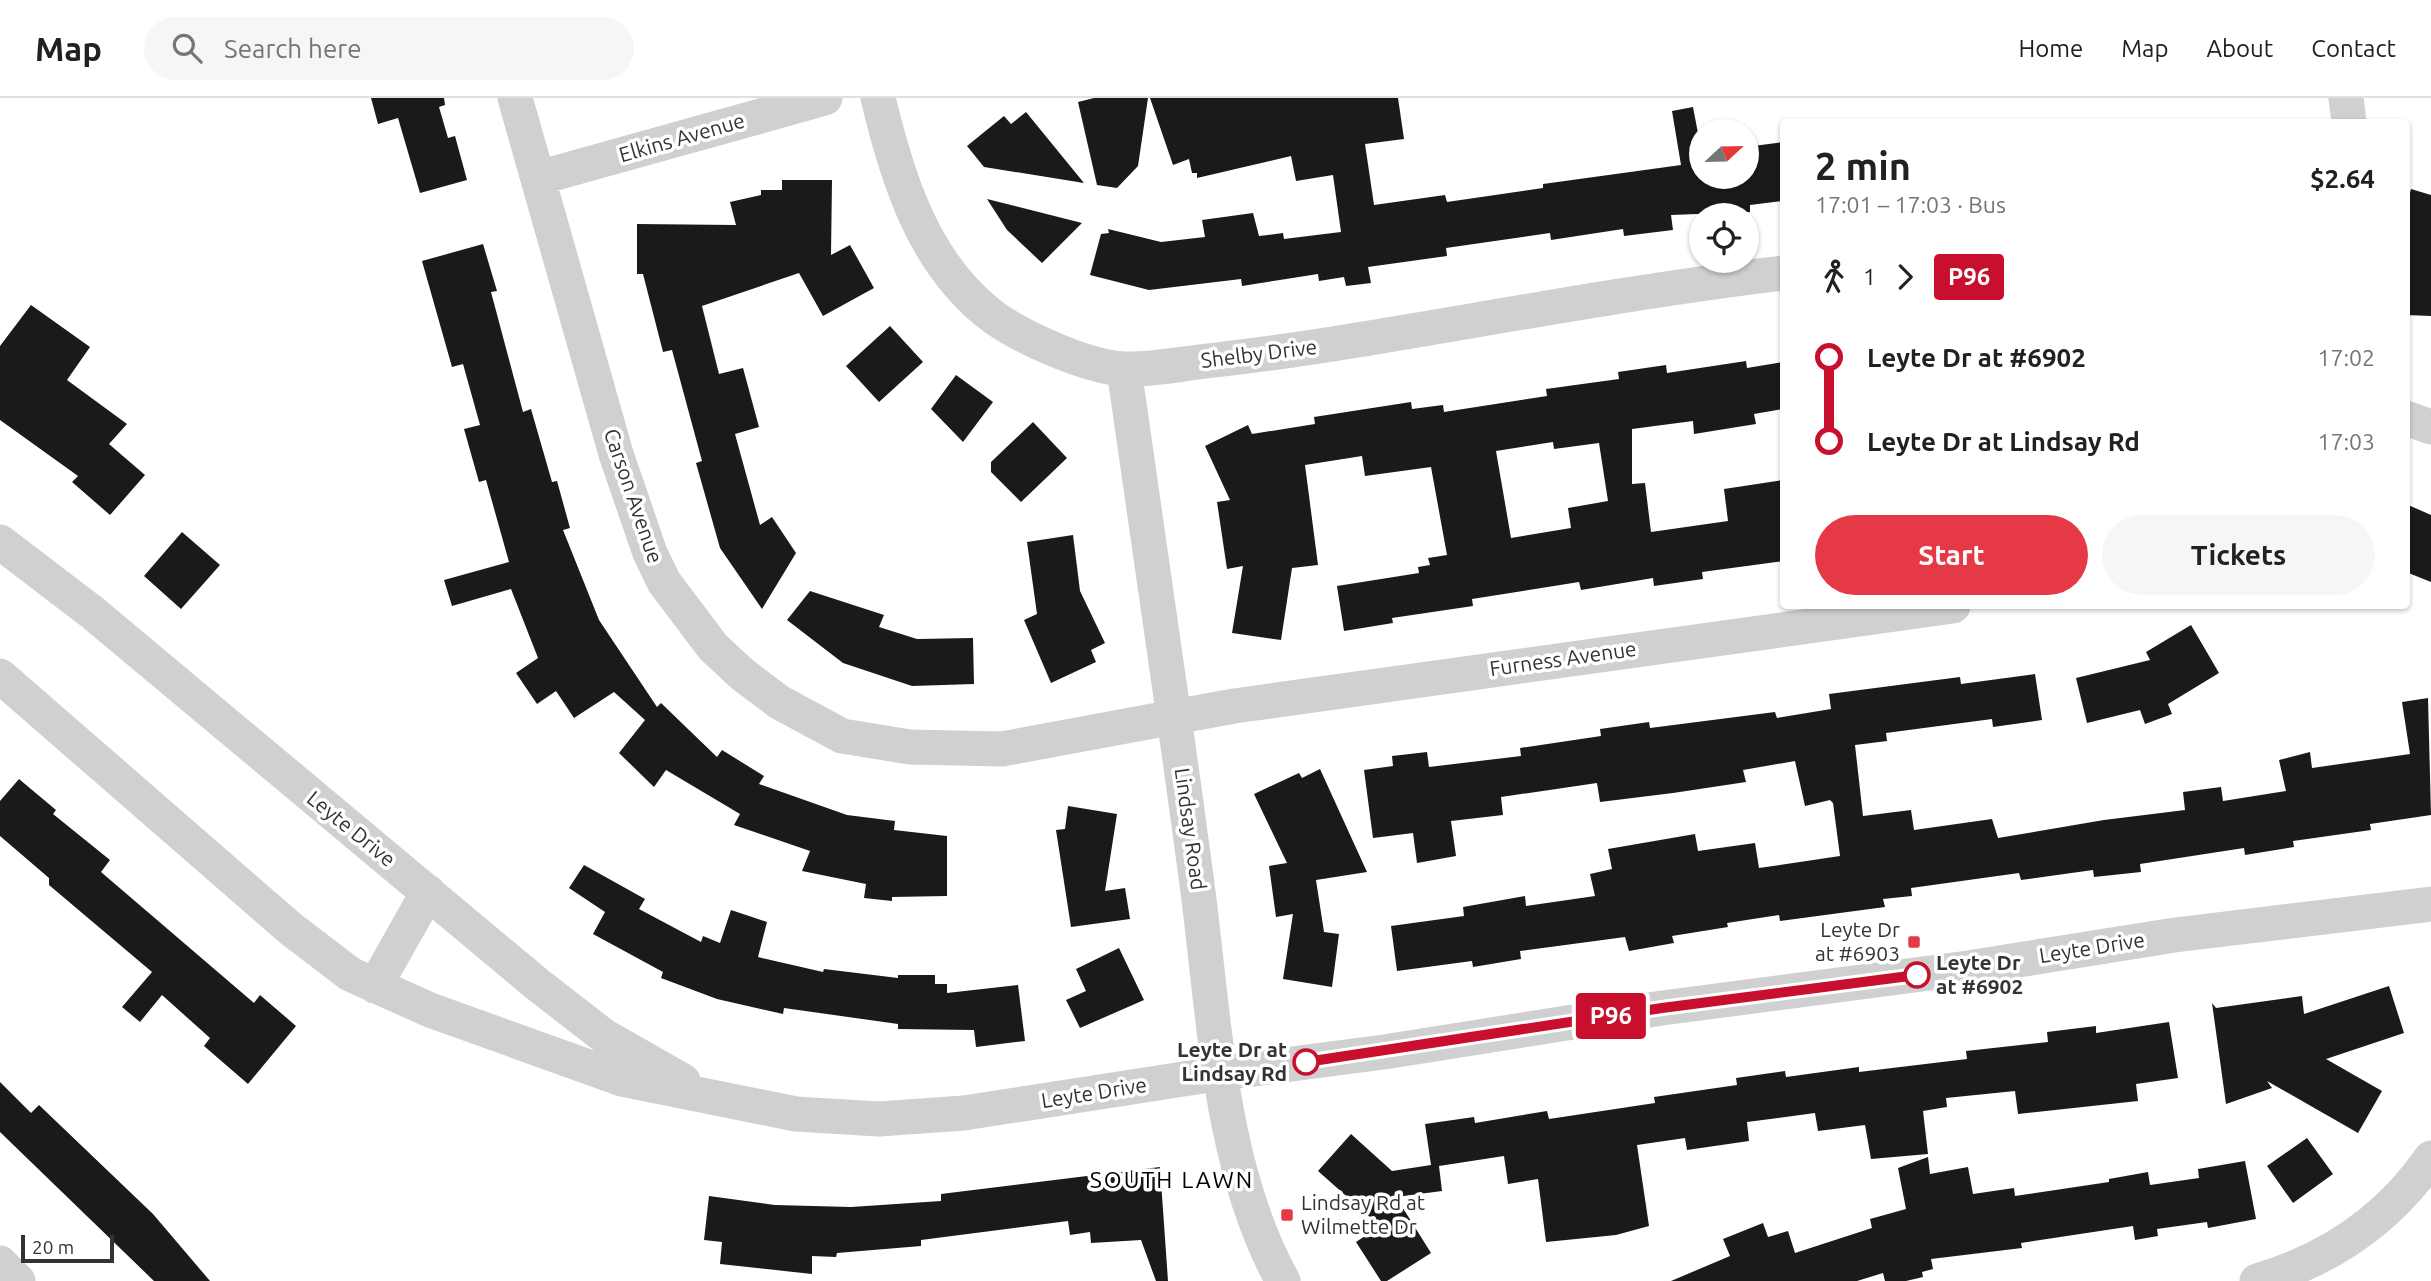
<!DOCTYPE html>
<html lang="en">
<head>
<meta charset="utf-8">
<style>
	body { margin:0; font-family:Ubuntu,sans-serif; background:#f6f6f6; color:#202124; height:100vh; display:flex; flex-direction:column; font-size:26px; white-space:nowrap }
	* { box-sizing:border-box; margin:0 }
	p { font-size:23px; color:#757577 }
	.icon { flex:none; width:38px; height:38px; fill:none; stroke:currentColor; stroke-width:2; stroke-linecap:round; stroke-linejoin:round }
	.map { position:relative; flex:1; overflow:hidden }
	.panel { position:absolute; left:1780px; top:21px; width:630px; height:490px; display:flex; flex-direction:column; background:#fff; border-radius:7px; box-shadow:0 2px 5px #0004 }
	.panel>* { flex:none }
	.badge { padding:0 14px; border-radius:5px; font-size:24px; line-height:46px }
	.needle { width:46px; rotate:68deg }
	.buttons { position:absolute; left:1689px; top:21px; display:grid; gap:14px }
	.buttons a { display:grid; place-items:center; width:70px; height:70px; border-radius:50%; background:#fff; box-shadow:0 2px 5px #0004; font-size:35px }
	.scale { position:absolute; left:21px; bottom:18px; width:93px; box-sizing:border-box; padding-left:7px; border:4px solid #333; border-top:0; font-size:19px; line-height:24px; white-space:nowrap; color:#333; -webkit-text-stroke:5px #fff; paint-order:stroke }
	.map>.badge { position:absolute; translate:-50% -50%; box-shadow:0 0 0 4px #fff }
	.legs { display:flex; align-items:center; gap:10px; height:77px; padding:0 35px; font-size:23px }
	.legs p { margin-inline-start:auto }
	.overview { display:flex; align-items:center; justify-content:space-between; height:119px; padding:0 35px }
	h1 { font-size:38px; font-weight:700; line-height:52px }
	.button { display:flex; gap:14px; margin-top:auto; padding:14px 35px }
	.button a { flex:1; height:80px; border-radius:42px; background:#e63946; color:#fff; font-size:28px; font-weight:700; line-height:80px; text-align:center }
	.button a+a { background:#f6f6f6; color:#202124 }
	ul { padding:0 35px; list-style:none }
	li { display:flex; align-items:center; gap:24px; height:84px; font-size:26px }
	li i { display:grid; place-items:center; width:10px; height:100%; margin:0 9px; background:currentColor }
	li i::after { content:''; width:18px; height:18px; margin:-9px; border:5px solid; border-radius:50%; background:#fff }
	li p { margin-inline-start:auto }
	li:first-child i { background:linear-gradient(#0000 50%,currentColor 0) }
	li:last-child i { background:linear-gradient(currentColor 50%,#0000 0) }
	header { display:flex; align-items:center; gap:42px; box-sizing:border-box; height:98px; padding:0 35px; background:#fff; border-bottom:2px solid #e0e0e0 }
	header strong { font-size:33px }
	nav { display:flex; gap:38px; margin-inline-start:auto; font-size:24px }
	.search { width:490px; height:63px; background:#f6f6f6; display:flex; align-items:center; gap:18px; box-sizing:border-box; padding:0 24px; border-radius:38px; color:#757577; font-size:26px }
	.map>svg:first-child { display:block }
	.building { fill:#1a1a1a; fill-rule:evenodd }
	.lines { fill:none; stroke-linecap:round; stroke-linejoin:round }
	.minor { stroke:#d0d0d0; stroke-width:35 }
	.line-1-casing { stroke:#fff; stroke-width:16 }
	.line-1 { stroke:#c8102e; stroke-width:10 }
	.poi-dot { fill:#e63946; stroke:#fff; stroke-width:2.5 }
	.stop-1-dot { fill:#fff; stroke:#c8102e; stroke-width:3.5 }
	.labels { text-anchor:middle; stroke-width:7; stroke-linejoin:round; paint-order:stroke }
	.street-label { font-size:21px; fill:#333; stroke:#fff }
	.poi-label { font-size:21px; fill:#333; stroke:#fff; text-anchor:end }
	.stop-label { font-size:21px; font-weight:bold; fill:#333; stroke:#fff; text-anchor:start }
	.neighbourhood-label { font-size:23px; letter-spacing:2px; fill:#000; stroke:#fff }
</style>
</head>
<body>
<header>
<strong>Map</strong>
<div class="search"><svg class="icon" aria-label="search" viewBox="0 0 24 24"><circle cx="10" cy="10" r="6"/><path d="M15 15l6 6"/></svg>Search here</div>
<nav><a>Home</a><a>Map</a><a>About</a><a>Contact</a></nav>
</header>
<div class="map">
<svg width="2431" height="1183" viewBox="0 0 2431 1183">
	<rect width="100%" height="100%" fill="#fff"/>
	<path class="building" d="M 371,0 L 444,0 L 445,7 L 439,9 L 448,40 L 455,38 L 467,82 L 420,95 L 398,20 L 378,26 Z
		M 1094,0 L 1148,0 L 1138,68 L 1117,90 L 1097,87 L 1078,4 Z
		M 1150,0 L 1398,0 L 1404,41 L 1365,46 L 1374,107 L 1445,97 L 1447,104 L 1543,90 L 1543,86 L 1681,67 L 1672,13 L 1693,9 L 1701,51 L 1701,79 L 1746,79 L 1746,49 L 1783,44 L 1783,103 L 1750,107 L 1750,114 L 1671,117 L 1673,132 L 1624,138 L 1623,131 L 1551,142 L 1550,135 L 1446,150 L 1447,158 L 1368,169 L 1371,185 L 1346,188 L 1344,179 L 1319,183 L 1318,176 L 1242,188 L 1241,181 L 1149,192 L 1090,177 L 1101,136 L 1109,135 L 1108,131 L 1161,144 L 1205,139 L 1202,122 L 1253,115 L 1259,138 L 1283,135 L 1284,141 L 1341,134 L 1333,77 L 1296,83 L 1291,58 L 1197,80 L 1197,75 L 1192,75 L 1189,61 L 1173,67 Z
		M 1026,14 L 1084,85 L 984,69 L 967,48 L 1004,18 L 1011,26 Z
		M 782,82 L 832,82 L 831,157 L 850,147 L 874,190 L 823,218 L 799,175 L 702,208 L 719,276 L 743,270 L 759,329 L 735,336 L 760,427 L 772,419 L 796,455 L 762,511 L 720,450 L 696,365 L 702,363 L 672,252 L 663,254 L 643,176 L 637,176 L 637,126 L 736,127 L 730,104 L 761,97 L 761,92 L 782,92 Z
		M 2411,91 L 2431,97 L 2431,218 L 2406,217 L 2406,108 Z
		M 987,101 L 1082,125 L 1042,165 L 1007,132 Z
		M 483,146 L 497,193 L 491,194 L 523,314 L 531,311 L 552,384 L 557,383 L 570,430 L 563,432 L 599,522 L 657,609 L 661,605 L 717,659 L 722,652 L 764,678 L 759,686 L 847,717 L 895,723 L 894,732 L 947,738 L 947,798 L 892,799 L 892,803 L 864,800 L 866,786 L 802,773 L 810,753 L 734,727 L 740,716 L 666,672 L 654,689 L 619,655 L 645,622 L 614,594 L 574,620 L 556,593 L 537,606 L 516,575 L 538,560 L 511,491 L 452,508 L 444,482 L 509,464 L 486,382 L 479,384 L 464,331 L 480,327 L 463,266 L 452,269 L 422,163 Z
		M 31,207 L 90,249 L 67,282 L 127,326 L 109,346 L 145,377 L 110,417 L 72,384 L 78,378 L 0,322 L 0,248 Z
		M 890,228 L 923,264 L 879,304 L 846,268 Z
		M 1746,263 L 1747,270 L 1783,264 L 1783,311 L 1754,316 L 1756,326 L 1694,336 L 1693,323 L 1632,331 L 1632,386 L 1645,385 L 1651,434 L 1728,423 L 1724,391 L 1783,382 L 1783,463 L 1702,474 L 1703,481 L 1654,488 L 1653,480 L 1581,492 L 1579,484 L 1472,501 L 1473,508 L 1392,520 L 1393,525 L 1344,533 L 1337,488 L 1419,475 L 1418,469 L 1430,467 L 1428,460 L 1447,457 L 1431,369 L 1365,378 L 1362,358 L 1305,367 L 1318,467 L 1292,470 L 1281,542 L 1232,535 L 1243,468 L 1227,471 L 1217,404 L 1230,402 L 1205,348 L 1248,327 L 1252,336 L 1315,326 L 1314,319 L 1411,304 L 1412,311 L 1443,307 L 1444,314 L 1547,298 L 1546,291 L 1619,281 L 1618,274 L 1666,267 L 1667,275 ZM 1553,344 L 1554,351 L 1599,345 L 1608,403 L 1568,410 L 1571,430 L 1511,440 L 1496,353 Z
		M 956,277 L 993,304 L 963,344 L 931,311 Z
		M 1033,324 L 1067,360 L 1021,404 L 991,374 L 991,364 Z
		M 2406,406 L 2431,417 L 2431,484 L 2406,474 Z
		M 182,434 L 220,467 L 181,511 L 144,478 Z
		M 1073,437 L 1080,493 L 1105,545 L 1091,552 L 1096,564 L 1051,585 L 1024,522 L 1037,516 L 1027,444 Z
		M 810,493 L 884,517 L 879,529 L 917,541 L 973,540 L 974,586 L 912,588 L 843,565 L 787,522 Z
		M 2191,527 L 2219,575 L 2168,606 L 2172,616 L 2145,626 L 2140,612 L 2087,625 L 2076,580 L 2150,562 L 2146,554 Z
		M 2035,576 L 2042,622 L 1993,629 L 1992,621 L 1886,635 L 1887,643 L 1855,647 L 1863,718 L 1911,712 L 1914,732 L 1992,721 L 1998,740 L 2104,722 L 2185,712 L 2183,694 L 2221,689 L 2223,703 L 2286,693 L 2279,662 L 2310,654 L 2312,670 L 2410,656 L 2402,604 L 2428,600 L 2431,717 L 2370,726 L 2371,732 L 2293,743 L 2294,749 L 2245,757 L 2244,750 L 2140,766 L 2141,774 L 2094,779 L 2093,772 L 2021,782 L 2019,775 L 1911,790 L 1912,798 L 1883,801 L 1885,809 L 1780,823 L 1779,817 L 1727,825 L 1728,829 L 1672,838 L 1674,845 L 1629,853 L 1625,839 L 1520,853 L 1521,861 L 1473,869 L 1472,863 L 1397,873 L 1391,828 L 1464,818 L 1463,809 L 1525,798 L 1526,808 L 1595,798 L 1590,776 L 1612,771 L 1608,751 L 1695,736 L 1698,753 L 1755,745 L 1759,770 L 1840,758 L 1833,705 L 1830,702 L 1805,708 L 1795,663 L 1743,672 L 1746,684 L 1673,695 L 1600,704 L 1597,685 L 1501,699 L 1503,717 L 1451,723 L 1456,758 L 1417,765 L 1413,735 L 1373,740 L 1364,672 L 1393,668 L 1392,658 L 1427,654 L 1429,669 L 1521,658 L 1520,650 L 1601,638 L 1600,631 L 1649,624 L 1650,630 L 1775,614 L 1777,620 L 1831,611 L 1829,596 L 1960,579 L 1961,586 Z
		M 1320,671 L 1367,774 L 1316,782 L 1324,834 L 1339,836 L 1332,889 L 1283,881 L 1293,816 L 1276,819 L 1269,768 L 1287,765 L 1254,696 L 1299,675 L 1302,680 Z
		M 19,681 L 56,712 L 53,716 L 110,762 L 101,774 L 254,905 L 260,897 L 296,928 L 248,986 L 204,948 L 210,940 L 162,897 L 140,924 L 122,909 L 152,874 L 49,787 L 49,780 L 0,738 L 0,703 Z
		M 1068,708 L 1117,716 L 1105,793 L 1125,790 L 1130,821 L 1071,829 L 1056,732 L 1065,731 Z
		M 584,767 L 645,801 L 639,811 L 701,844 L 703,838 L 720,845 L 731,812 L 767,824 L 758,859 L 823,874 L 824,871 L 898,880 L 898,877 L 935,877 L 935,886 L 947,886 L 947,895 L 1018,887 L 1025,943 L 976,949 L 974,932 L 898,931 L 898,926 L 784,910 L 783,916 L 717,901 L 661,880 L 663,874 L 593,836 L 605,814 L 569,790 Z
		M 1119,850 L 1144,902 L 1080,930 L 1066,902 L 1086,893 L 1076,871 Z
		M 2389,888 L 2404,935 L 2326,961 L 2382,993 L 2358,1035 L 2267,983 L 2272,990 L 2226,1006 L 2212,905 L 2216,910 L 2302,898 L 2304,916 Z
		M 2169,924 L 2178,980 L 2136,986 L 2138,1003 L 2018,1016 L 2015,993 L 1946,1000 L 1947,1009 L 1923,1013 L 1928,1056 L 1871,1061 L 1865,1027 L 1818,1033 L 1815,1015 L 1747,1024 L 1749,1043 L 1687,1052 L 1685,1040 L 1637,1047 L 1649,1128 L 1616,1137 L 1546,1144 L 1538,1081 L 1508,1086 L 1504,1058 L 1439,1068 L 1442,1093 L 1396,1099 L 1431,1155 L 1387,1183 L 1381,1183 L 1356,1144 L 1380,1128 L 1318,1073 L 1351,1036 L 1392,1073 L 1431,1067 L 1425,1026 L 1474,1019 L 1475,1025 L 1547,1013 L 1549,1021 L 1655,1005 L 1654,999 L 1737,987 L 1736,980 L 1785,973 L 1786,979 L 1859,969 L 1859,974 L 1967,961 L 1966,953 L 2048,944 L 2047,934 L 2096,928 L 2096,935 Z
		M 0,984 L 31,1015 L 39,1007 L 153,1116 L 210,1183 L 154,1183 L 0,1034 Z
		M 2307,1040 L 2333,1076 L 2293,1105 L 2267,1068 Z
		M 1928,1059 L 1930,1076 L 1968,1069 L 1973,1096 L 2014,1090 L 2015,1098 L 2109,1084 L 2109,1081 L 2148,1074 L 2150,1087 L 2199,1080 L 2198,1071 L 2245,1063 L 2256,1121 L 2208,1130 L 2207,1124 L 2157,1131 L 2158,1138 L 2135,1142 L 2133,1128 L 2021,1145 L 2022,1150 L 1931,1161 L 1933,1171 L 1922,1174 L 1923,1179 L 1906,1183 L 1885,1183 L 1883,1175 L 1857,1183 L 1671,1183 L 1730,1158 L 1723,1141 L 1763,1125 L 1768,1139 L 1788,1133 L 1795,1155 L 1872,1130 L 1870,1121 L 1906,1111 L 1898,1070 Z
		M 1160,1069 L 1168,1183 L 1156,1183 L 1141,1142 L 1091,1145 L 1090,1134 L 1070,1137 L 1068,1123 L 921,1142 L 921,1148 L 837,1155 L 836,1159 L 812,1158 L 812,1176 L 720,1166 L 722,1144 L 704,1142 L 709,1098 L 775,1107 L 851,1109 L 941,1103 L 941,1096 Z"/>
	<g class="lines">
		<path class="minor" d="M 515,0 L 616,356 L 650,455 L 664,484 L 713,549 L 742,576 L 779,604 L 842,638 L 910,649 L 1002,651 L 1234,608 L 1953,508
			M 878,0 C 897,79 922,161 987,214 C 1016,238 1087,269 1124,271 C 1148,272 1174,267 1198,264 C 1251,258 1304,251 1357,242 C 1498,219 1641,192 1783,175
			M 2346,0 L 2349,24
			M 538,80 L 825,0
			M 1124,271 C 1149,442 1174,614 1197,786 C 1214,914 1219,1069 1283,1183
			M 2406,320 L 2431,329
			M 0,444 L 93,515 L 537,886 L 604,938 L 683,983
			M 0,578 L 291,831 L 350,876 L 430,912 L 622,981 L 796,1016 L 879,1021 L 964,1015 L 1222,975 L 1384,954 L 1662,910 L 1968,870 L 2175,837 L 2431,806
			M 375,888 L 428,794
			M 0,1165 L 18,1183
			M 2257,1183 C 2329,1162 2388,1122 2431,1060"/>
	</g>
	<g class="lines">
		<defs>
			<path id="line-1" d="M 1306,964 L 1662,910 L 1917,877"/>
		</defs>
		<use href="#line-1" class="line-1-casing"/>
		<use href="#line-1" class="line-1"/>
	</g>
	<g class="poi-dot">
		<rect x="1907" y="837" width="14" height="14" rx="3.5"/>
		<rect x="1280" y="1110" width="14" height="14" rx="3.5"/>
	</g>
	<g class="stop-1-dot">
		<circle cx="1917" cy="877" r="12"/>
		<circle cx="1306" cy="964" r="12"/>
	</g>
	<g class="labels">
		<g class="street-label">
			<text transform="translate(682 40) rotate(-16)" y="7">Elkins Avenue</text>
			<text transform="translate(1259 256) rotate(-7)" y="7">Shelby Drive</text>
			<text transform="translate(633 398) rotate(71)" y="7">Carson Avenue</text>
			<text transform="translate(1563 561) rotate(-8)" y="7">Furness Avenue</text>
			<text transform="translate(351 731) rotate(39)" y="7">Leyte Drive</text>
			<text transform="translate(1190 731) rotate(82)" y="7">Lindsay Road</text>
			<text transform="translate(2092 850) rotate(-9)" y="7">Leyte Drive</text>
			<text transform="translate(1094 995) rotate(-9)" y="7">Leyte Drive</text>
		</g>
		<g class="poi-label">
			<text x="1900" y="839">Leyte Dr<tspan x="1900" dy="24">at #6903</tspan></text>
			<text x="1301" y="1112" text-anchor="start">Lindsay Rd at<tspan x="1301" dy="24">Wilmette Dr</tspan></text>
		</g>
		<g class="stop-label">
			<text x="1936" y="872">Leyte Dr<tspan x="1936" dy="24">at #6902</tspan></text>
			<text x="1287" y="959" text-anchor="end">Leyte Dr at<tspan x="1287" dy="24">Lindsay Rd</tspan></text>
		</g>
		<g class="neighbourhood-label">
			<text x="1172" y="1090">SOUTH LAWN</text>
		</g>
	</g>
</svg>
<div class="buttons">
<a><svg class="needle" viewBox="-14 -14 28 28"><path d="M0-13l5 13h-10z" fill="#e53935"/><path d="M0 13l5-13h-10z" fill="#757577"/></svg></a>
<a><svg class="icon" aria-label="locate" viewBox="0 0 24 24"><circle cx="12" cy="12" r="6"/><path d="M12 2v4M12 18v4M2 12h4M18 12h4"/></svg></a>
</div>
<div class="scale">20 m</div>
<b class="badge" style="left:1611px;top:918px;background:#c8102e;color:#fff">P96</b>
<section class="panel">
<div class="overview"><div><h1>2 min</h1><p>17:01 – 17:03 · Bus</p></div><b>$2.64</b></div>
<div class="legs"><svg class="icon" aria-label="walk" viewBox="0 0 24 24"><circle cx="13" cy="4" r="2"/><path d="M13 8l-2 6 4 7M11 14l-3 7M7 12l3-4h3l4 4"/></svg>1<svg class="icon" aria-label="forward" viewBox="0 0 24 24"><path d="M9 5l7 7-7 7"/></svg><b class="badge" style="background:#c8102e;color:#fff">P96</b></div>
<ul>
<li><i style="color:#c8102e"></i><b>Leyte Dr at #6902</b><p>17:02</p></li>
<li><i style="color:#c8102e"></i><b>Leyte Dr at Lindsay Rd</b><p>17:03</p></li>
</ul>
<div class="button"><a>Start</a><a>Tickets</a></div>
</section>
</div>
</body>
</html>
